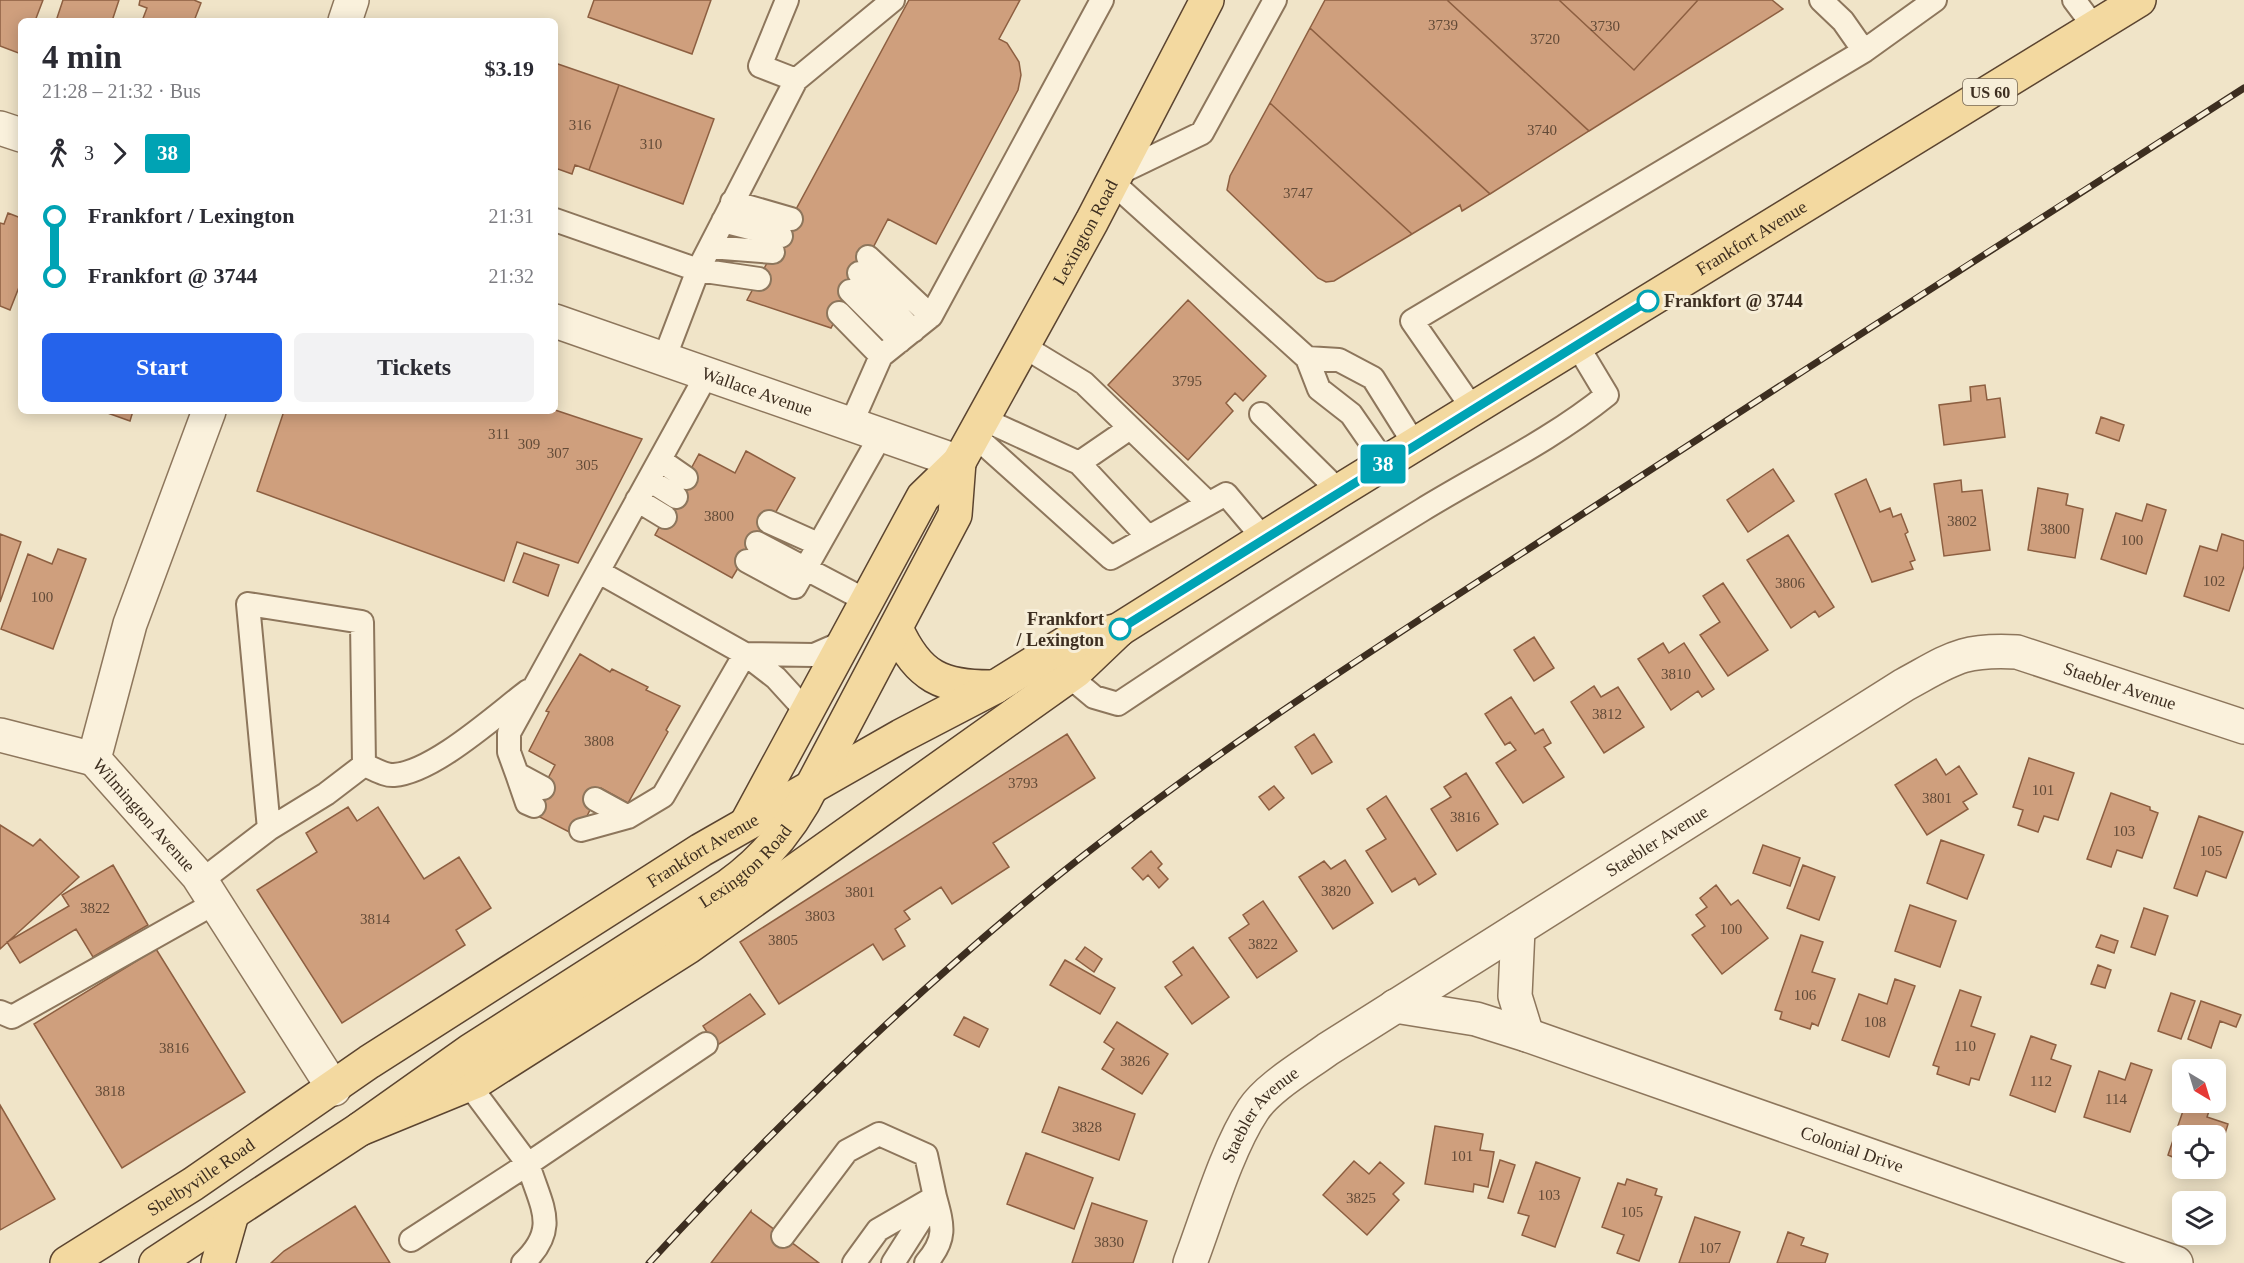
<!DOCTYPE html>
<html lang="en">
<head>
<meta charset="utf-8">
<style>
	body { margin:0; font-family:Georgia,serif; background:#f2f2f3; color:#2b2b33; height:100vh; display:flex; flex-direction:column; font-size:22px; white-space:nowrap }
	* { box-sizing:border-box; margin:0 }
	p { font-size:20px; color:#7c7c81 }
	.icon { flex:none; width:33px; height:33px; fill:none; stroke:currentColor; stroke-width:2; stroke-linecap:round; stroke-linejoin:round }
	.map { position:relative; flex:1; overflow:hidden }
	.side { position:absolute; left:18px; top:18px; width:540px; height:396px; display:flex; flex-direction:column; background:#fff; border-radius:9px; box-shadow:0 3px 15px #0003 }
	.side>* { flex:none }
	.badge { padding:0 12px; border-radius:4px; font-size:21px; line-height:39px }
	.needle { width:39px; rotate:142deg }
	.tools { position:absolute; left:2172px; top:1059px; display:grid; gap:12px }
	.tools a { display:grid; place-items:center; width:54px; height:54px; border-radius:9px; background:#fff; box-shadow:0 3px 15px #0003; font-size:30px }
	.map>.badge { position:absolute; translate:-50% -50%; box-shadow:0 0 0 3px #fff }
	.legs { display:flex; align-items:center; gap:9px; height:66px; padding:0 24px; font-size:20px }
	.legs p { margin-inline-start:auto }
	.head { display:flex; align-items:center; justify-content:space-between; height:102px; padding:0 24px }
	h1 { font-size:33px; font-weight:800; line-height:45px }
	.cta { display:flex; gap:12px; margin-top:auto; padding:12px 24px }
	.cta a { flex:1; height:69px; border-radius:9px; background:#2563eb; color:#fff; font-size:24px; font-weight:800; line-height:69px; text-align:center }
	.cta a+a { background:#f2f2f3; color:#2b2b33 }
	ul { padding:0 24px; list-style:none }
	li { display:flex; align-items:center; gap:21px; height:60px; font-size:22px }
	li i { display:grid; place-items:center; width:9px; height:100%; margin:0 8px; background:currentColor }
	li i::after { content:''; width:15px; height:15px; margin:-8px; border:4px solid; border-radius:50%; background:#fff }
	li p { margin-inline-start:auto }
	li:first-child i { background:linear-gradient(#0000 50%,currentColor 0) }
	li:last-child i { background:linear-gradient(currentColor 50%,#0000 0) }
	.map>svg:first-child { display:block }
	.building { fill:#cf9f7d; stroke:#8d5f41; stroke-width:1.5 }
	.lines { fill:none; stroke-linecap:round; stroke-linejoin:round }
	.lane-casing { stroke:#8d765c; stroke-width:26 }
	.street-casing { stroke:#8d765c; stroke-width:36 }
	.primary-casing { stroke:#5b4430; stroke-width:36 }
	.lane { stroke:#faf1dc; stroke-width:22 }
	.street { stroke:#faf1dc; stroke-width:33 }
	.primary { stroke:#f3d9a0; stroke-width:33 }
	.rail-casing { stroke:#3d2e20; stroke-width:7 }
	.rail { stroke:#f7eed8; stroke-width:4.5; stroke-dasharray:14; stroke-linecap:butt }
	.line-1-casing { stroke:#fff; stroke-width:14 }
	.line-1 { stroke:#00a3b4; stroke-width:9 }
	.stop-1-dot { fill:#fff; stroke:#00a3b4; stroke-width:3 }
	.labels { text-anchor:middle; stroke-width:6; stroke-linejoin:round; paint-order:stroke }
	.number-label { font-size:15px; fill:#624a37 }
	.shield { fill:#f7eed8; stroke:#756857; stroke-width:1.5 }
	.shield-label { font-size:16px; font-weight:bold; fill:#3d2e20 }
	.street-label { font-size:18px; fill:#3d2e20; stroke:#f7eed8 }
	.stop-label { font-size:18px; font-weight:bold; fill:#3d2e20; stroke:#f7eed8; text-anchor:start }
</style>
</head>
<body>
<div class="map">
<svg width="2244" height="1263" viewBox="0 0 2244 1263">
	<rect width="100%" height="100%" fill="#f0e4c8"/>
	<path class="building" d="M 0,0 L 43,0 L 35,21 L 21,21 L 21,54 L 0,46 Z
		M 63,0 L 119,0 L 112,21 L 56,21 Z
		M 140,0 L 194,0 L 201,3 L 194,21 L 142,21 L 147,8 L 139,5 Z
		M 594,0 L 711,0 L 692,54 L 588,17 Z
		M 909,0 L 1020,0 L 999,39 L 1007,43 L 1019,62 L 1021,75 L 1018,90 L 936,244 L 888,219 L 831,328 L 747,300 Z
		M 1325,0 L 1447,0 L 1589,131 L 1490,194 L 1310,28 Z
		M 1447,0 L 1559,0 L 1634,70 L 1698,0 L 1772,0 L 1783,9 L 1589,131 Z
		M 1559,0 L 1698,0 L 1634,70 Z
		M 1310,28 L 1490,194 L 1462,211 L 1460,205 L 1412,234 L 1270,103 Z
		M 555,63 L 619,85 L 589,170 L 575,165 L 572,174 L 555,168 Z
		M 619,85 L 714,119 L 683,204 L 589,170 Z
		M 1270,103 L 1412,234 L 1334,281 L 1326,282 L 1318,278 L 1227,190 L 1230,176 Z
		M 8,213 L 21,218 L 21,282 L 10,310 L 0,306 L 0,223 L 4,224 Z
		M 1188,300 L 1266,376 L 1243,401 L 1235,393 L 1226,403 L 1233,411 L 1188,460 L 1108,385 Z
		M 1985,385 L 1987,400 L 2000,398 L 2005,437 L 1944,445 L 1939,405 L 1971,401 L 1970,387 Z
		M 555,410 L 642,439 L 578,563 L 517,542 L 504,581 L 257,491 L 284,411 Z
		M 102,411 L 133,411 L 130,421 Z
		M 2101,417 L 2124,425 L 2119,441 L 2096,433 Z
		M 746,451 L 795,478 L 743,570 L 738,568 L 732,578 L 655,535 L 699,454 L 735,473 Z
		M 1773,469 L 1794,501 L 1748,532 L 1727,500 Z
		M 1866,479 L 1880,512 L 1890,508 L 1893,517 L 1901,514 L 1908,532 L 1905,534 L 1915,560 L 1910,562 L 1913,569 L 1872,582 L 1835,494 Z
		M 1961,480 L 1962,492 L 1982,490 L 1990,550 L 1944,556 L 1934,484 Z
		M 2038,488 L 2068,494 L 2066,505 L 2083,509 L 2075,558 L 2028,550 Z
		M 2147,504 L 2166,510 L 2146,574 L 2101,559 L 2116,513 L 2142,521 Z
		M 0,534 L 21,542 L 0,602 Z
		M 2222,534 L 2244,541 L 2244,566 L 2229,611 L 2184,596 L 2200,546 L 2217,551 Z
		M 1788,535 L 1834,607 L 1819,617 L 1815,611 L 1791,628 L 1747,560 Z
		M 58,549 L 86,559 L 53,649 L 1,629 L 28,554 L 52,564 Z
		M 524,553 L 559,565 L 548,596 L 513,582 Z
		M 1723,583 L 1768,650 L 1728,676 L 1700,635 L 1720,622 L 1703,596 Z
		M 1534,637 L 1554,668 L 1534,681 L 1514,650 Z
		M 1663,643 L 1669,653 L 1684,643 L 1714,689 L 1702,697 L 1698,691 L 1671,710 L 1638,659 Z
		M 580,654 L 610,672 L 612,669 L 648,687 L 646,690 L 680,706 L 666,730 L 668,732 L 628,803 L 601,788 L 577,836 L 530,812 L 555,765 L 529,751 L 549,712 L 546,711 Z
		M 1594,686 L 1601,697 L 1618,687 L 1644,727 L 1604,753 L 1571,702 Z
		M 1511,697 L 1535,734 L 1543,729 L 1551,743 L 1544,747 L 1564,777 L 1523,803 L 1496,763 L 1516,750 L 1510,742 L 1505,745 L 1485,714 Z
		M 1067,734 L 1095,778 L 993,843 L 1009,867 L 952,904 L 941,887 L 904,911 L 910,919 L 895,929 L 905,946 L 883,960 L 873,944 L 779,1004 L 740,942 Z
		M 1314,734 L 1332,762 L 1312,774 L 1295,747 Z
		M 2029,758 L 2074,773 L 2058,820 L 2044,816 L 2038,832 L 2018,825 L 2023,810 L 2013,807 Z
		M 1936,759 L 1946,775 L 1959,766 L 1977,794 L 1963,802 L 1968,809 L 1927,835 L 1895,785 Z
		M 1466,773 L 1498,824 L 1457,851 L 1431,809 L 1451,797 L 1444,787 Z
		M 1274,786 L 1284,798 L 1269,810 L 1259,797 Z
		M 2111,793 L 2150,807 L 2150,810 L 2158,813 L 2142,858 L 2117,850 L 2111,867 L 2087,859 Z
		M 1386,796 L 1436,874 L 1419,885 L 1415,878 L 1392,892 L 1366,851 L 1386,839 L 1367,809 Z
		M 348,807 L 357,821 L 378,807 L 424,879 L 459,857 L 491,908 L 456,930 L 465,945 L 342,1023 L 257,890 L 317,852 L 306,833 Z
		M 2199,816 L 2243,832 L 2226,878 L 2206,871 L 2197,896 L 2174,888 Z
		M 0,825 L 33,846 L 40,839 L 79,877 L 0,949 Z
		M 1941,840 L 1984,855 L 1967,899 L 1927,883 Z
		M 1763,845 L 1800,858 L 1790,886 L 1753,873 Z
		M 1151,851 L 1162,864 L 1158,868 L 1168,879 L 1159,888 L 1148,875 L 1143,880 L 1132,868 Z
		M 1345,860 L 1373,903 L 1333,929 L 1299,877 L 1324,861 L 1331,869 Z
		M 113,865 L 148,925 L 93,957 L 76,929 L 20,963 L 7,942 L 69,906 L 62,895 Z
		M 1803,865 L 1835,877 L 1819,920 L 1787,908 Z
		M 1716,885 L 1731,905 L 1738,900 L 1768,938 L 1722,974 L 1692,935 L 1705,926 L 1696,915 L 1707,907 L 1700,898 Z
		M 1263,901 L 1297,951 L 1257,978 L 1229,938 L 1249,924 L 1243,915 Z
		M 1910,905 L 1956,921 L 1940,967 L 1895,951 Z
		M 2144,908 L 2168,916 L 2155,955 L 2131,947 Z
		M 1801,935 L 1823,942 L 1812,972 L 1835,979 L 1818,1026 L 1812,1023 L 1810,1029 L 1780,1019 L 1782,1012 L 1775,1010 Z
		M 2101,935 L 2118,941 L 2114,953 L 2096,947 Z
		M 1085,947 L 1102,959 L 1094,972 L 1076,959 Z
		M 1193,947 L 1229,997 L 1192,1024 L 1165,987 L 1182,975 L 1173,962 Z
		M 156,949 L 245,1092 L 122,1168 L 34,1024 Z
		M 1065,960 L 1115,988 L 1100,1014 L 1050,985 Z
		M 2098,965 L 2111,970 L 2105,988 L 2091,984 Z
		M 1895,979 L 1915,986 L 1889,1057 L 1842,1040 L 1859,994 L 1887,1004 Z
		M 1960,990 L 1981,997 L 1971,1026 L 1995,1034 L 1979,1080 L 1971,1078 L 1969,1085 L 1937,1074 L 1939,1067 L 1933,1065 Z
		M 2171,993 L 2195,1001 L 2181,1039 L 2158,1031 Z
		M 750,994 L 765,1014 L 716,1046 L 703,1026 Z
		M 2201,1001 L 2241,1015 L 2236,1027 L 2220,1021 L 2211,1048 L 2188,1039 Z
		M 964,1017 L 988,1029 L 979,1047 L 954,1035 Z
		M 1117,1022 L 1168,1054 L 1142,1094 L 1102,1069 L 1114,1049 L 1104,1042 Z
		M 2031,1036 L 2056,1045 L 2051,1059 L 2071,1066 L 2055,1112 L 2010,1095 Z
		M 2131,1063 L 2152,1070 L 2130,1132 L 2084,1117 L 2099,1071 L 2125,1080 Z
		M 1059,1087 L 1135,1114 L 1119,1160 L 1042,1132 Z
		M 2186,1102 L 2212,1102 L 2207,1117 L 2228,1124 L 2216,1163 L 2216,1136 L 2182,1136 L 2182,1168 L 2173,1165 L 2175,1158 L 2168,1155 Z
		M 0,1105 L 55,1199 L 0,1230 Z
		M 1435,1126 L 1483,1134 L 1480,1150 L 1494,1152 L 1488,1187 L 1474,1184 L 1473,1192 L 1425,1184 Z
		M 1026,1153 L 1093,1178 L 1074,1229 L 1007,1204 Z
		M 1500,1160 L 1515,1165 L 1503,1202 L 1488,1198 Z
		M 1354,1161 L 1369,1174 L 1380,1162 L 1404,1183 L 1393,1194 L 1399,1200 L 1367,1235 L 1323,1195 Z
		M 1536,1162 L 1580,1178 L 1555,1247 L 1522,1235 L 1529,1216 L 1518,1213 Z
		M 1627,1179 L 1657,1189 L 1655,1195 L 1662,1197 L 1639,1261 L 1617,1253 L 1624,1235 L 1602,1227 L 1618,1183 L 1625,1185 Z
		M 1092,1203 L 1147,1221 L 1133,1263 L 1072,1263 Z
		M 355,1206 L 390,1263 L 271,1263 L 284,1251 Z
		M 751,1211 L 751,1212 L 819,1263 L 711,1263 Z
		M 1695,1217 L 1740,1232 L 1729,1263 L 1679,1263 Z
		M 1788,1232 L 1804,1238 L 1801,1245 L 1828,1254 L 1825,1263 L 1777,1263 Z"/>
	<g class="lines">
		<defs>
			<path id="lane" d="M 787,0 L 760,66 L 796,80
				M 1821,0 L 1843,21 L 1864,51
				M 2074,0 L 2095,28
				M 1117,174 L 1202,133 L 1275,0
				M 1112,182 L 1307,358 L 1319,389 L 1351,414 L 1385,463
				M 732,202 L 791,219
				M 555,220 L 698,270 L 664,359
				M 723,221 L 781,236
				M 710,247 L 773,252
				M 868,257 L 931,316
				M 859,273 L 913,331
				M 759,279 L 698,270 L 796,80 L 893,0
				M 850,291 L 900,341
				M 839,313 L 881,356
				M 1023,346 L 1084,383 L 1208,503
				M 1307,358 L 1339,360 L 1373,378 L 1415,445
				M 1473,409 L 1412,321 L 1864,51 L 1935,0
				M 1261,414 L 1339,491
				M 983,419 L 1079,463 L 1148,537
				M 851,424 L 881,356 L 931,316 L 1102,0
				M 974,435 L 1111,558 L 1226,494 L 1264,539
				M 660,460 L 686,478
				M 1079,463 L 1130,428
				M 649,480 L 676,497
				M 637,500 L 665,517
				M 769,522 L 818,544
				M 757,543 L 867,601
				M 747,561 L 795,587 L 881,435
				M 599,572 L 745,654 L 776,678 L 807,712
				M 745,654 L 814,655 L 846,641
				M 1069,676 L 1094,697 L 1118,704 C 1218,637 1319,573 1422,510 C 1484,472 1550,441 1607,395 L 1577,345
				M 364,765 C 373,768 385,776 394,775 C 434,772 496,715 528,691
				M 517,774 L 527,803 L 534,806
				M 543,788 L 517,774 L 509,752 L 509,733 L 707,374
				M 595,799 L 628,817
				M 581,830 L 628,817 L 663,796 L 745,654
				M 201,881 L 269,829 L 248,604 L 362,622 L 364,765 L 326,794 L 269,829
				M 0,1012 L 12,1017 L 215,903
				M 783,1236 L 847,1151 L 879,1134 L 926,1155 L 935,1197 L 893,1263
				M 411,1240 L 528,1164 L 461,1074
				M 523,1263 C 560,1228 541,1207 528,1164 L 706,1044
				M 854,1263 L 878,1230 L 935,1197 C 943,1226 947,1239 926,1263"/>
			<g id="street">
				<path d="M 345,21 L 352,0"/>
				<path d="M 0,128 L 21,135"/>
				<path id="s1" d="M 555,321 L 959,462"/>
				<path id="s2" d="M 209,411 L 130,624 L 94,759 L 198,876 L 334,1089"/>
				<path d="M 0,735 L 94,759"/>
				<path d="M 1518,929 L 1515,996 L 1527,1035"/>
				<path id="s3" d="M 1395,1006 L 1476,1019 L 1527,1035 L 2176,1263"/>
				<path id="s4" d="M 1190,1263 C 1207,1218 1227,1149 1253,1110 C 1268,1087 1305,1066 1328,1049 L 1904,685 C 1952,659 1961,649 2017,652 L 2244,727"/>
			</g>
			<g id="primary">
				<path d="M 896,628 C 918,677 942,688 995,687"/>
				<path id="s5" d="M 746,824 L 923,497 L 959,462 L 1092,221 L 1207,0"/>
				<path id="s6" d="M 360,1129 L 477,1081 L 688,947 L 1076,671 L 1120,629 L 1339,491 L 2139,0"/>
				<path id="s7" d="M 67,1263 L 193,1184 L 369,1062 L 701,850 L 901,736 L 995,687 L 1069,641 L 1119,630"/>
				<path id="s8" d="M 156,1263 L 360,1129 L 470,1051 L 728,886 C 759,864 784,836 803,803 L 955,515 L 959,462"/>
				<path d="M 218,1263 L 232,1214"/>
			</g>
		</defs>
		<use href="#lane" class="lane-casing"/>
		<use href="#street" class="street-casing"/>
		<use href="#primary" class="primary-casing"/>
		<use href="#lane" class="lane"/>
		<use href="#street" class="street"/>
		<use href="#primary" class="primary"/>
		<defs>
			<path id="rail" d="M 649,1263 C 764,1138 886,1019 1016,910 C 1187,767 1377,647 1564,526 C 1790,379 2017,233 2244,88"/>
		</defs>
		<use href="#rail" class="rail-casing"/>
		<use href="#rail" class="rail"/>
	</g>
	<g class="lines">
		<defs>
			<path id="line-1" d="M 1120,629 L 1648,301"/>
		</defs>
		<use href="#line-1" class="line-1-casing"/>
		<use href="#line-1" class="line-1"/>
	</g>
	<g class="stop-1-dot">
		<circle cx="1648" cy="301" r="10"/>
		<circle cx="1120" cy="629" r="10"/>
	</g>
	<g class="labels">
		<g class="number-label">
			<text x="1443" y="30">3739</text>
			<text x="1605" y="31">3730</text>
			<text x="1545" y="44">3720</text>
			<text x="580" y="130">316</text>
			<text x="1542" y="135">3740</text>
			<text x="651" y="149">310</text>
			<text x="1298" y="198">3747</text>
			<text x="1187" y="386">3795</text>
			<text x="499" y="439">311</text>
			<text x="529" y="449">309</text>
			<text x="558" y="458">307</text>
			<text x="587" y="470">305</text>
			<text x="719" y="521">3800</text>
			<text x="1962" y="526">3802</text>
			<text x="2055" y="534">3800</text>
			<text x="2132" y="545">100</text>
			<text x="2214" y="586">102</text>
			<text x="1790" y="588">3806</text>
			<text x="42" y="602">100</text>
			<text x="1676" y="679">3810</text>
			<text x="1607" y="719">3812</text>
			<text x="599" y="746">3808</text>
			<text x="1023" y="788">3793</text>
			<text x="2043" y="795">101</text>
			<text x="1937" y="803">3801</text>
			<text x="1465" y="822">3816</text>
			<text x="2124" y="836">103</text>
			<text x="2211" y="856">105</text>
			<text x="1336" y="896">3820</text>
			<text x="860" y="897">3801</text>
			<text x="95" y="913">3822</text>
			<text x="820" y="921">3803</text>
			<text x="375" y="924">3814</text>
			<text x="1731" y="934">100</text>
			<text x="783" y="945">3805</text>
			<text x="1263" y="949">3822</text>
			<text x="1805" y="1000">106</text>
			<text x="1875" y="1027">108</text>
			<text x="1965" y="1051">110</text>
			<text x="174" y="1053">3816</text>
			<text x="1135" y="1066">3826</text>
			<text x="2041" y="1086">112</text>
			<text x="110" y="1096">3818</text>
			<text x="2116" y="1104">114</text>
			<text x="1087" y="1132">3828</text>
			<text x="1462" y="1161">101</text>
			<text x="1549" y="1200">103</text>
			<text x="1361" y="1203">3825</text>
			<text x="1632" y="1217">105</text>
			<text x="1109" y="1247">3830</text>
			<text x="1710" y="1253">107</text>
		</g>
		<rect class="shield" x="1963" y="79" width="54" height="26" rx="4.5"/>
		<g class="shield-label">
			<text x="1990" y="98">US 60</text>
		</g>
		<g class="street-label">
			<text dy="6" stroke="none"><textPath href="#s5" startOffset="684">Lexington Road</textPath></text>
			<text dy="6" stroke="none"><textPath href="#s6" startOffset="1656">Frankfort Avenue</textPath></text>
			<text dy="6" stroke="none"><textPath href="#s1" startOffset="214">Wallace Avenue</textPath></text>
			<text dy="6" stroke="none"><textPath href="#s4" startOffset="1173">Staebler Avenue</textPath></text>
			<text dy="6" stroke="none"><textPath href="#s2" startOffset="442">Wilmington Avenue</textPath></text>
			<text dy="6" stroke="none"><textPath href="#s4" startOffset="652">Staebler Avenue</textPath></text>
			<text dy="6" stroke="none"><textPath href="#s7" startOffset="758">Frankfort Avenue</textPath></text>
			<text dy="6" stroke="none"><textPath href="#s8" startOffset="711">Lexington Road</textPath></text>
			<text dy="6" stroke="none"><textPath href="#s4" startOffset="166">Staebler Avenue</textPath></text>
			<text dy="6" stroke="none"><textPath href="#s3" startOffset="480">Colonial Drive</textPath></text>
			<text dy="6" stroke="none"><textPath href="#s7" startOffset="159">Shelbyville Road</textPath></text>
		</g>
		<g class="stop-label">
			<text x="1664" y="307">Frankfort @ 3744</text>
			<text x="1104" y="625" text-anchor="end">Frankfort<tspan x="1104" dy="21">/ Lexington</tspan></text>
		</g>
	</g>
</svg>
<div class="tools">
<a><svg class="needle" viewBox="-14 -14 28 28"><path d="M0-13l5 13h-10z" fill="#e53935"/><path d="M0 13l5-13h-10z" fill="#7c7c81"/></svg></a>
<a><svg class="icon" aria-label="locate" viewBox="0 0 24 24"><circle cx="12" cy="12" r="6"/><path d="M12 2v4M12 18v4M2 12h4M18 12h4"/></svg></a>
<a><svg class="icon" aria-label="layers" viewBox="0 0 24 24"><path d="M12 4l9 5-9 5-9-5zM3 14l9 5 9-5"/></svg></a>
</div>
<b class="badge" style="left:1383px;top:464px;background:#00a3b4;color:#fff">38</b>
<section class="side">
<div class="head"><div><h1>4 min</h1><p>21:28 – 21:32 · Bus</p></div><b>$3.19</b></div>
<div class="legs"><svg class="icon" aria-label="walk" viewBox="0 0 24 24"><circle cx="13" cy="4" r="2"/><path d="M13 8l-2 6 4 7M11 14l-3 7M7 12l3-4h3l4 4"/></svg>3<svg class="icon" aria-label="forward" viewBox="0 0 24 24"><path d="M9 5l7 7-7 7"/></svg><b class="badge" style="background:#00a3b4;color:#fff">38</b></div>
<ul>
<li><i style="color:#00a3b4"></i><b>Frankfort / Lexington</b><p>21:31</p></li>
<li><i style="color:#00a3b4"></i><b>Frankfort @ 3744</b><p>21:32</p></li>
</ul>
<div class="cta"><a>Start</a><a>Tickets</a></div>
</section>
</div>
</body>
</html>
